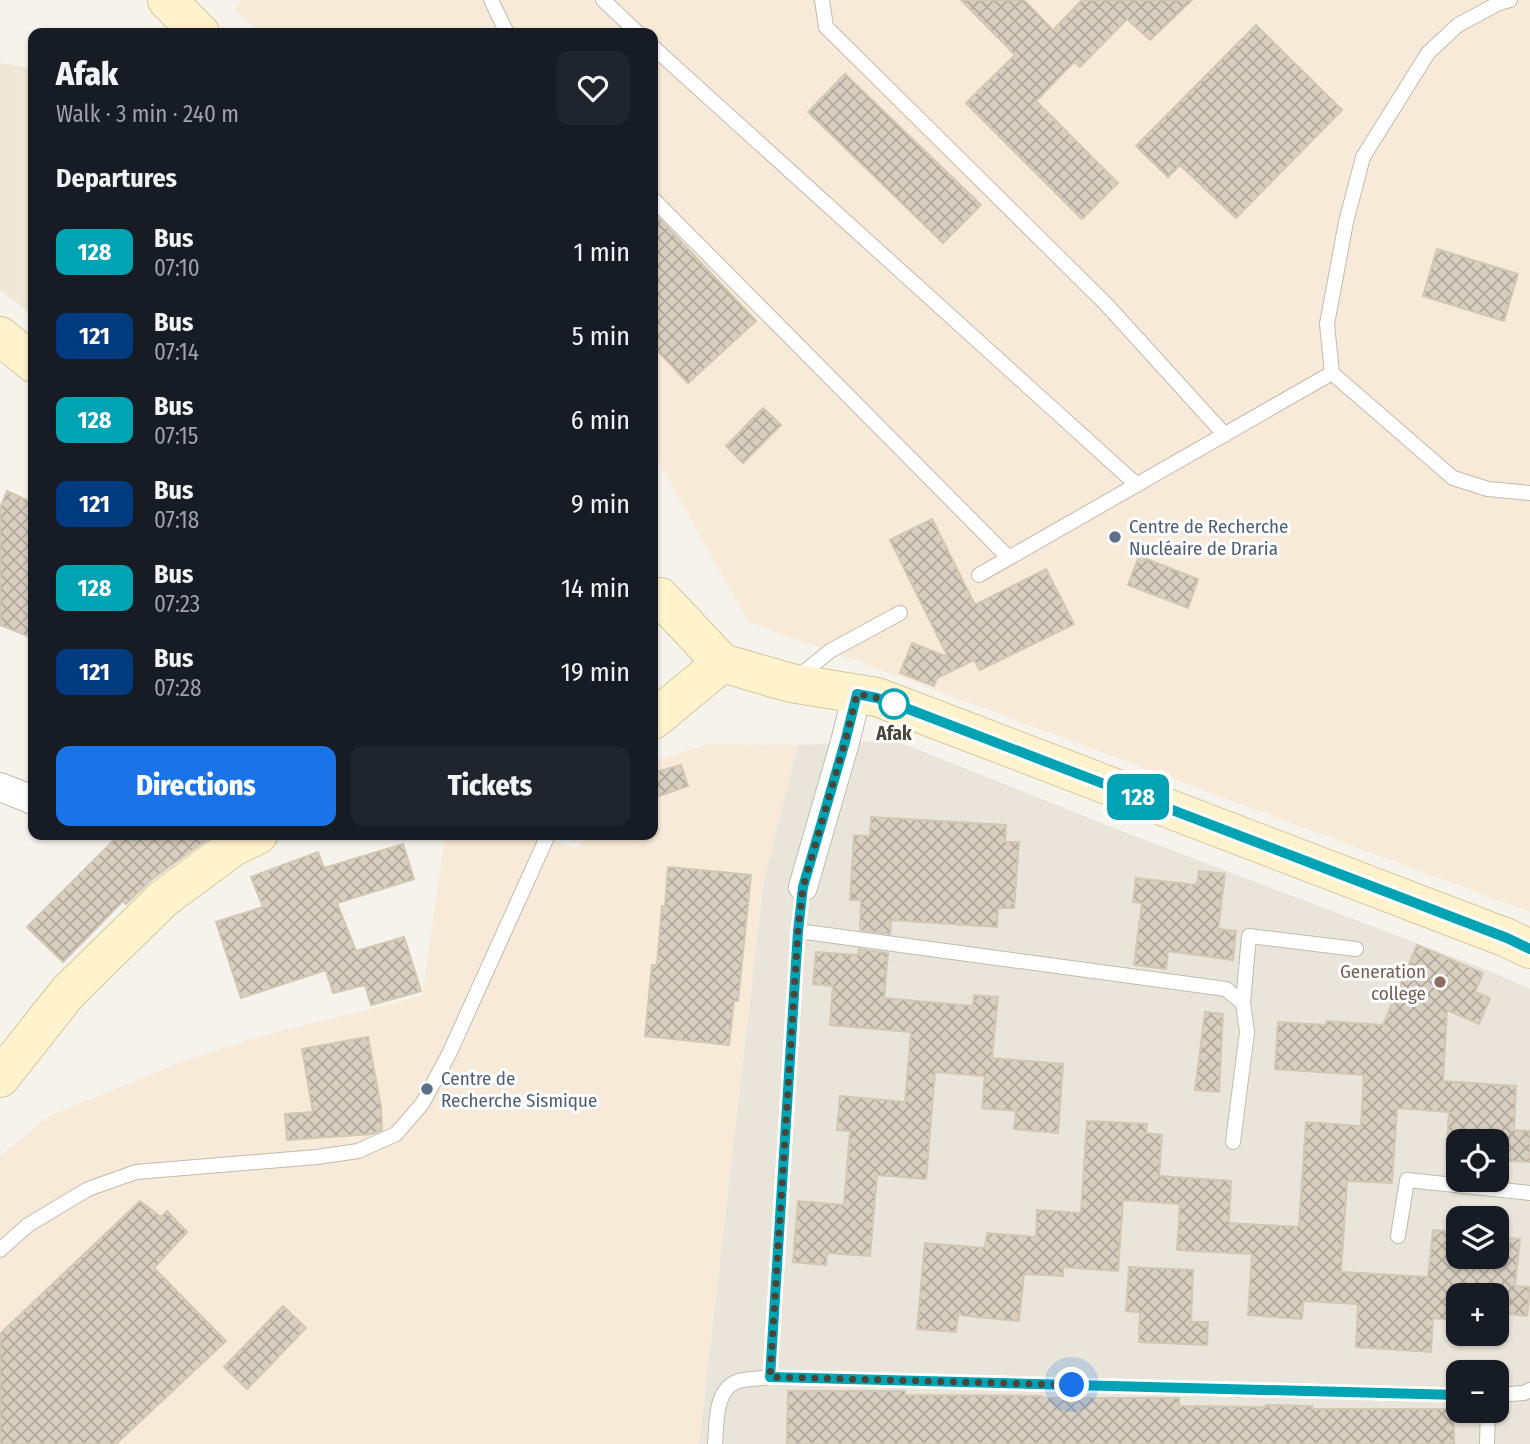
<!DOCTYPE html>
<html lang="en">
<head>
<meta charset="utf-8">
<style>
	body { margin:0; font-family:"Fira Sans Condensed",sans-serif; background:#20242c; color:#f1f3f6; height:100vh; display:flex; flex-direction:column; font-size:26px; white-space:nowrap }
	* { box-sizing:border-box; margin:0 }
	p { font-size:23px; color:#9ea1a6 }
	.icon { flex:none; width:38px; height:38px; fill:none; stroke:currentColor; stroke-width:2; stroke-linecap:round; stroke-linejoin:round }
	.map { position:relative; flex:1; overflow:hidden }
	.drawer { position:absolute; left:28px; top:28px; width:630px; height:812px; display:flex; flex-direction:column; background:#171b24; border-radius:14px; box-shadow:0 2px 5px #0004 }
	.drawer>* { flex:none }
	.badge { padding:0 14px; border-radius:10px; font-size:24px; line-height:46px }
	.tools { position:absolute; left:1446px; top:1129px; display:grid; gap:14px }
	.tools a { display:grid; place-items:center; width:63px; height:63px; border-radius:14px; background:#171b24; box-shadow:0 2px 5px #0004; font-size:35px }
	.you { position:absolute; width:35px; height:35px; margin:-18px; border:5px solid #fff; border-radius:50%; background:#1a73e8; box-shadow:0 0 0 10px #1a73e833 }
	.map>.badge { position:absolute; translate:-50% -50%; box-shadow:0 0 0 4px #fff }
	h2 { padding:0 28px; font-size:26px; line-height:63px }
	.round { display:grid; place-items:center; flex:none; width:74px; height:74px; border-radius:14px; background:#20242c }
	.overview { display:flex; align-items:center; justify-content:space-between; height:119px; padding:0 28px }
	h1 { font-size:33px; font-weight:800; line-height:52px }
	.primary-button { display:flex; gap:14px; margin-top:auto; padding:14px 28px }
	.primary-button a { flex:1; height:80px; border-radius:14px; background:#1a73e8; color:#fff; font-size:28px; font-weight:800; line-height:80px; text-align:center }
	.primary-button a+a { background:#20242c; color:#f1f3f6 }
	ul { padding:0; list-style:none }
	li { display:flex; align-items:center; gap:21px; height:84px; padding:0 28px }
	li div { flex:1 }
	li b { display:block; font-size:26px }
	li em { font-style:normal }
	li .badge { min-width:77px; font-weight:700; text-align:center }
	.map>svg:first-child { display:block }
	.residential { fill:#eae5da; fill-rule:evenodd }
	.commercial { fill:#f7ead8 }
	.education { fill:#efe8d6 }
	.building { fill:url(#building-cross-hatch); stroke:#d3c7b4; stroke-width:2 }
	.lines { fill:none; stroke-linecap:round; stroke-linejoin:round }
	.lane-casing { stroke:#c2bbae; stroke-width:16 }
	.street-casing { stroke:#c2bbae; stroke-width:30 }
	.secondary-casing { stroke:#d6c79b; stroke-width:40 }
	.lane { stroke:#fff; stroke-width:14 }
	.street { stroke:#fff; stroke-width:28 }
	.secondary { stroke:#fff3cd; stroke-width:38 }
	.line-casing { stroke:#fff; stroke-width:16 }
	.line { stroke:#00a3b4; stroke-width:10 }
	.walk { stroke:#4b4439; stroke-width:7; stroke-dasharray:0 12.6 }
	.service-dot { fill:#5c6f8a; stroke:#fff; stroke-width:2.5 }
	.stop-dot { fill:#fff; stroke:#00a3b4; stroke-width:3.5 }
	.education-dot { fill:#8d6e63; stroke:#fff; stroke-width:2.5 }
	.labels { text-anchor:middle; stroke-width:6; stroke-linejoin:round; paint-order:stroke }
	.service-label { font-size:19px; fill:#4e5e75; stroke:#fff; text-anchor:start }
	.stop-label { font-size:19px; font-weight:bold; fill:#4b4439; stroke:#fff }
	.education-label { font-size:19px; fill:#785e54; stroke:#fff; text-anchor:end }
</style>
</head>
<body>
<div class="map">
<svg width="1530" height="1444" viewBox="0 0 1530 1444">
	<defs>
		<pattern id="building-cross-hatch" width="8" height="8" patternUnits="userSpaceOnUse" patternTransform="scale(1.75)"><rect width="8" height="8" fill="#d8cfc1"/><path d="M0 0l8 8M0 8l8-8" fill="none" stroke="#b1aa9e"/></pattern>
	</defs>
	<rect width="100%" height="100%" fill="#f6f3ec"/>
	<path class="residential" d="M 894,740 L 1129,834 L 1490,971 L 1530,989 L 1530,1444 L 699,1444 L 764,879 L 798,745 ZM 1458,1141 L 1496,1141 L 1496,1180 L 1458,1180 ZM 1458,1218 L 1496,1218 L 1496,1256 L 1458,1256 ZM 1458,1295 L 1496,1295 L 1496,1334 L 1458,1334 ZM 1458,1372 L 1496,1372 L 1496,1410 L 1458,1410 Z"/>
	<path class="commercial" d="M 241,0 L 1530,0 L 1530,912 L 830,651 L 748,622 L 653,452 L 653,33 L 260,33 L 235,10 Z
		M 708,744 L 798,745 L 764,879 L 699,1444 L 0,1444 L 0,1156 L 49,1116 L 181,1062 L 261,1036 L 422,996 L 445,835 L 542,835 L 576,849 L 587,835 L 653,835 L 653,761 Z"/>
	<path class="education" d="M 0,63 L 33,68 L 33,316 L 0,290 Z"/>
	<path class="building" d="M 961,0 L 1024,0 L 1053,30 L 1082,0 L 1192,0 L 1150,40 L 1127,19 L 1080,67 L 1074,62 L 1036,101 L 1118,183 L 1082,219 L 966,103 L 1015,55 Z
		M 1256,25 L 1342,110 L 1236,218 L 1180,165 L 1168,177 L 1136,146 Z
		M 845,74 L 981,205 L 943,243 L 808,112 Z
		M 653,212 L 756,321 L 688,383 L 653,346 Z
		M 1437,249 L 1518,274 L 1504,321 L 1423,296 Z
		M 763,408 L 781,425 L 743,463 L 726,446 Z
		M 7,491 L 33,503 L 33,638 L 0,625 L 0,508 Z
		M 932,519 L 975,605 L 1046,569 L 1074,624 L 980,670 L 974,660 L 937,678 L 934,686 L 900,673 L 912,643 L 948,657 L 890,540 Z
		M 1139,556 L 1198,579 L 1188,608 L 1128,585 Z
		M 681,765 L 688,786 L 653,798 L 653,773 Z
		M 871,817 L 1006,825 L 1005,842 L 1019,842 L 1014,908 L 998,908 L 997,927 L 891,920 L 890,934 L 860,930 L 861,900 L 850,900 L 854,835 L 870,836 Z
		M 119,835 L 213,835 L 151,880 L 126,904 L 123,901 L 63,962 L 27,927 Z
		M 403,844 L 414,879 L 337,903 L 356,951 L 404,937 L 421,991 L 371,1005 L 365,985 L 333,993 L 326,970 L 241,998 L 216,922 L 263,907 L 251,877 L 318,852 L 324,868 Z
		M 668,867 L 751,875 L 738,1001 L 734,1001 L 729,1045 L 645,1036 L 652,965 L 657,965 L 662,906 L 665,906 Z
		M 1199,871 L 1225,874 L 1218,929 L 1236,931 L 1233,960 L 1168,951 L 1166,969 L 1134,965 L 1142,903 L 1133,902 L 1136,878 L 1197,885 Z
		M 1417,945 L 1483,973 L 1475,992 L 1490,998 L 1479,1024 L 1447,1010 L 1443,1081 L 1516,1086 L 1514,1130 L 1530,1131 L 1530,1162 L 1496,1160 L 1496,1141 L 1458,1141 L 1458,1158 L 1446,1157 L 1449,1112 L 1397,1108 L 1392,1183 L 1347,1181 L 1341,1272 L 1428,1277 L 1433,1230 L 1458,1232 L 1458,1256 L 1496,1256 L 1496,1237 L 1520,1239 L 1515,1286 L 1530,1287 L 1527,1316 L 1496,1312 L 1496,1295 L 1458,1295 L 1458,1321 L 1433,1318 L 1431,1352 L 1356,1347 L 1358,1304 L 1303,1301 L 1302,1319 L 1248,1315 L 1252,1254 L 1177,1250 L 1180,1204 L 1123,1200 L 1118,1271 L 1063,1267 L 1063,1276 L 1024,1274 L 1019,1321 L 958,1315 L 956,1332 L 917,1329 L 925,1243 L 985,1248 L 987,1233 L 1036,1237 L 1037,1210 L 1081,1213 L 1087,1121 L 1147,1124 L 1146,1133 L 1162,1135 L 1159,1176 L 1231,1181 L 1229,1223 L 1299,1227 L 1306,1122 L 1361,1126 L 1364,1075 L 1275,1069 L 1278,1022 L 1326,1025 L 1327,1021 L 1383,1025 Z
		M 859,949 L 888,953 L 884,998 L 973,1006 L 974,995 L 998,997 L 992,1058 L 1063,1064 L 1058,1133 L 1014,1129 L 1016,1111 L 982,1108 L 985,1076 L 935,1072 L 926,1179 L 877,1175 L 870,1256 L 827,1253 L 826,1265 L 793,1262 L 798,1201 L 844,1205 L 850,1131 L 837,1130 L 840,1096 L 905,1102 L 911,1032 L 830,1025 L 833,986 L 813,984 L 816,952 L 858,955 Z
		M 1205,1012 L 1223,1014 L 1219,1092 L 1195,1090 Z
		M 368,1037 L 381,1107 L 382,1130 L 372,1134 L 287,1140 L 285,1114 L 313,1112 L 302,1049 Z
		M 140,1201 L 161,1217 L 167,1211 L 187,1232 L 154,1268 L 226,1341 L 116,1444 L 0,1444 L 0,1334 Z
		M 1129,1267 L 1193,1270 L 1191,1322 L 1208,1322 L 1207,1345 L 1139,1342 L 1140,1312 L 1126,1311 Z
		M 283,1306 L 306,1328 L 247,1389 L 224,1367 Z
		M 788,1391 L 905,1391 L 905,1395 L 1042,1396 L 1042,1398 L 1179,1398 L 1179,1406 L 1266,1407 L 1266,1405 L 1312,1406 L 1312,1409 L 1454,1409 L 1454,1444 L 787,1444 Z"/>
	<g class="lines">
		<defs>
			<path id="lane" d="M 491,0 L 507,33
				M 603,0 L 638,33
				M 822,0 L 826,27 L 1106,304 L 1225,435
				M 1510,0 L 1499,3 L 1458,25 L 1428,53 L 1363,157 L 1346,222 L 1327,324 L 1332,373 L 1453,478 L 1488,489 L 1530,493
				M 653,47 L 1137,485
				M 653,199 L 1009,558
				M 979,575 L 1332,373
				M 798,677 L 830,651 L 900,613
				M 798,931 L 1226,989 L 1243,1003 L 1247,1032 L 1233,1142
				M 1243,1003 L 1249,936 L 1356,949
				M 1398,1236 L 1407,1180 L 1530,1193
				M 0,1250 L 28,1225 L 88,1189 L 136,1172 L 317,1157 L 358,1151 L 396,1134 L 422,1104 L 449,1054 L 548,835
				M 770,1377 L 798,931 L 803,887
				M 1496,1395 L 1524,1393 L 1530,1390
				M 715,1444 C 717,1424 714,1392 736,1382 C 745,1378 759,1379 770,1377 L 1458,1395
				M 1487,1444 L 1488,1410"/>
			<path id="street" d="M 0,787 L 33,800
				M 803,887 L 845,742 L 857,694"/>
			<path id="secondary" d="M 167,0 L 200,33
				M 0,336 L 33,363
				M 653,597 L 660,597 L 722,663 L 791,683 L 877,697 L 1507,938 L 1530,949
				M 653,720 L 722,663
				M 0,1078 L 68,992 L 164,898 L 233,847 L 258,835"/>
		</defs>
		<use href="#lane" class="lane-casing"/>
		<use href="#street" class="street-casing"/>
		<use href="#secondary" class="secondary-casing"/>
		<use href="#lane" class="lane"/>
		<use href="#street" class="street"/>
		<use href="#secondary" class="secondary"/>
	</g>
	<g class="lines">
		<defs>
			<path id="line" d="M 1458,1395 L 770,1377 L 798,931 L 803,887 L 845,742 L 857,694 L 877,698 L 903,707 L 1507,938 L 1530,949"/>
		</defs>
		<use href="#line" class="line-casing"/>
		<use href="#line" class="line"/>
		<path class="walk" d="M 894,704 L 903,707 L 877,698 L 857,694 L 845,742 L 803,887 L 798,931 L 770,1377 L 1072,1385"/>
	</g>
	<g class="service-dot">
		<circle cx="1115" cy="537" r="7"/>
		<circle cx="427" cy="1089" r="7"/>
	</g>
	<circle class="stop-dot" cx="894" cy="704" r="14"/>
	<circle class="education-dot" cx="1440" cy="982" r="7"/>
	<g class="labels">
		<g class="service-label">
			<text x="1129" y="533">Centre de Recherche<tspan x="1129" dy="22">Nucléaire de Draria</tspan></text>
			<text x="441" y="1085">Centre de<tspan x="441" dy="22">Recherche Sismique</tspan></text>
		</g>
		<g class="stop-label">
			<text x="894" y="740">Afak</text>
		</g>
		<g class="education-label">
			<text x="1426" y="978">Generation<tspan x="1426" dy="22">college</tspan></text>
		</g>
	</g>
</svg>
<div class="tools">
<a><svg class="icon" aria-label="locate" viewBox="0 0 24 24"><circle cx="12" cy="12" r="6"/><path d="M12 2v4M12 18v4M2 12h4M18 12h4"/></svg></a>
<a><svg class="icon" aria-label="layers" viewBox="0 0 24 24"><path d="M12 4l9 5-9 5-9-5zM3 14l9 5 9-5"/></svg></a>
<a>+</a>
<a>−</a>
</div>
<div class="you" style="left:1072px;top:1385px"></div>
<b class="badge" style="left:1138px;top:797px;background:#00a3b4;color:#fff">128</b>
<section class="drawer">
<div class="overview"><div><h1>Afak</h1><p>Walk · 3 min · 240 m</p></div><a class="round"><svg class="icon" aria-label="heart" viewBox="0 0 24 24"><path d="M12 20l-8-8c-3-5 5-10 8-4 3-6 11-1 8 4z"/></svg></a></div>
<h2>Departures</h2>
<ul>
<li><span class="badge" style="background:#00a3b4;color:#fff">128</span><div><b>Bus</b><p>07:10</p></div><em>1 min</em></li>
<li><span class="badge" style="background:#003b80;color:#fff">121</span><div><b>Bus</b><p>07:14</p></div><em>5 min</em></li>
<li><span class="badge" style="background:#00a3b4;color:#fff">128</span><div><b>Bus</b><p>07:15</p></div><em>6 min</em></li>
<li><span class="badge" style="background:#003b80;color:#fff">121</span><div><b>Bus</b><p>07:18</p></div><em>9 min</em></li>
<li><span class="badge" style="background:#00a3b4;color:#fff">128</span><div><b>Bus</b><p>07:23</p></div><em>14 min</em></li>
<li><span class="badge" style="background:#003b80;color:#fff">121</span><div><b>Bus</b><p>07:28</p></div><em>19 min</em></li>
</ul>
<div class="primary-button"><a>Directions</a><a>Tickets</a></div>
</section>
</div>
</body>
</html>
